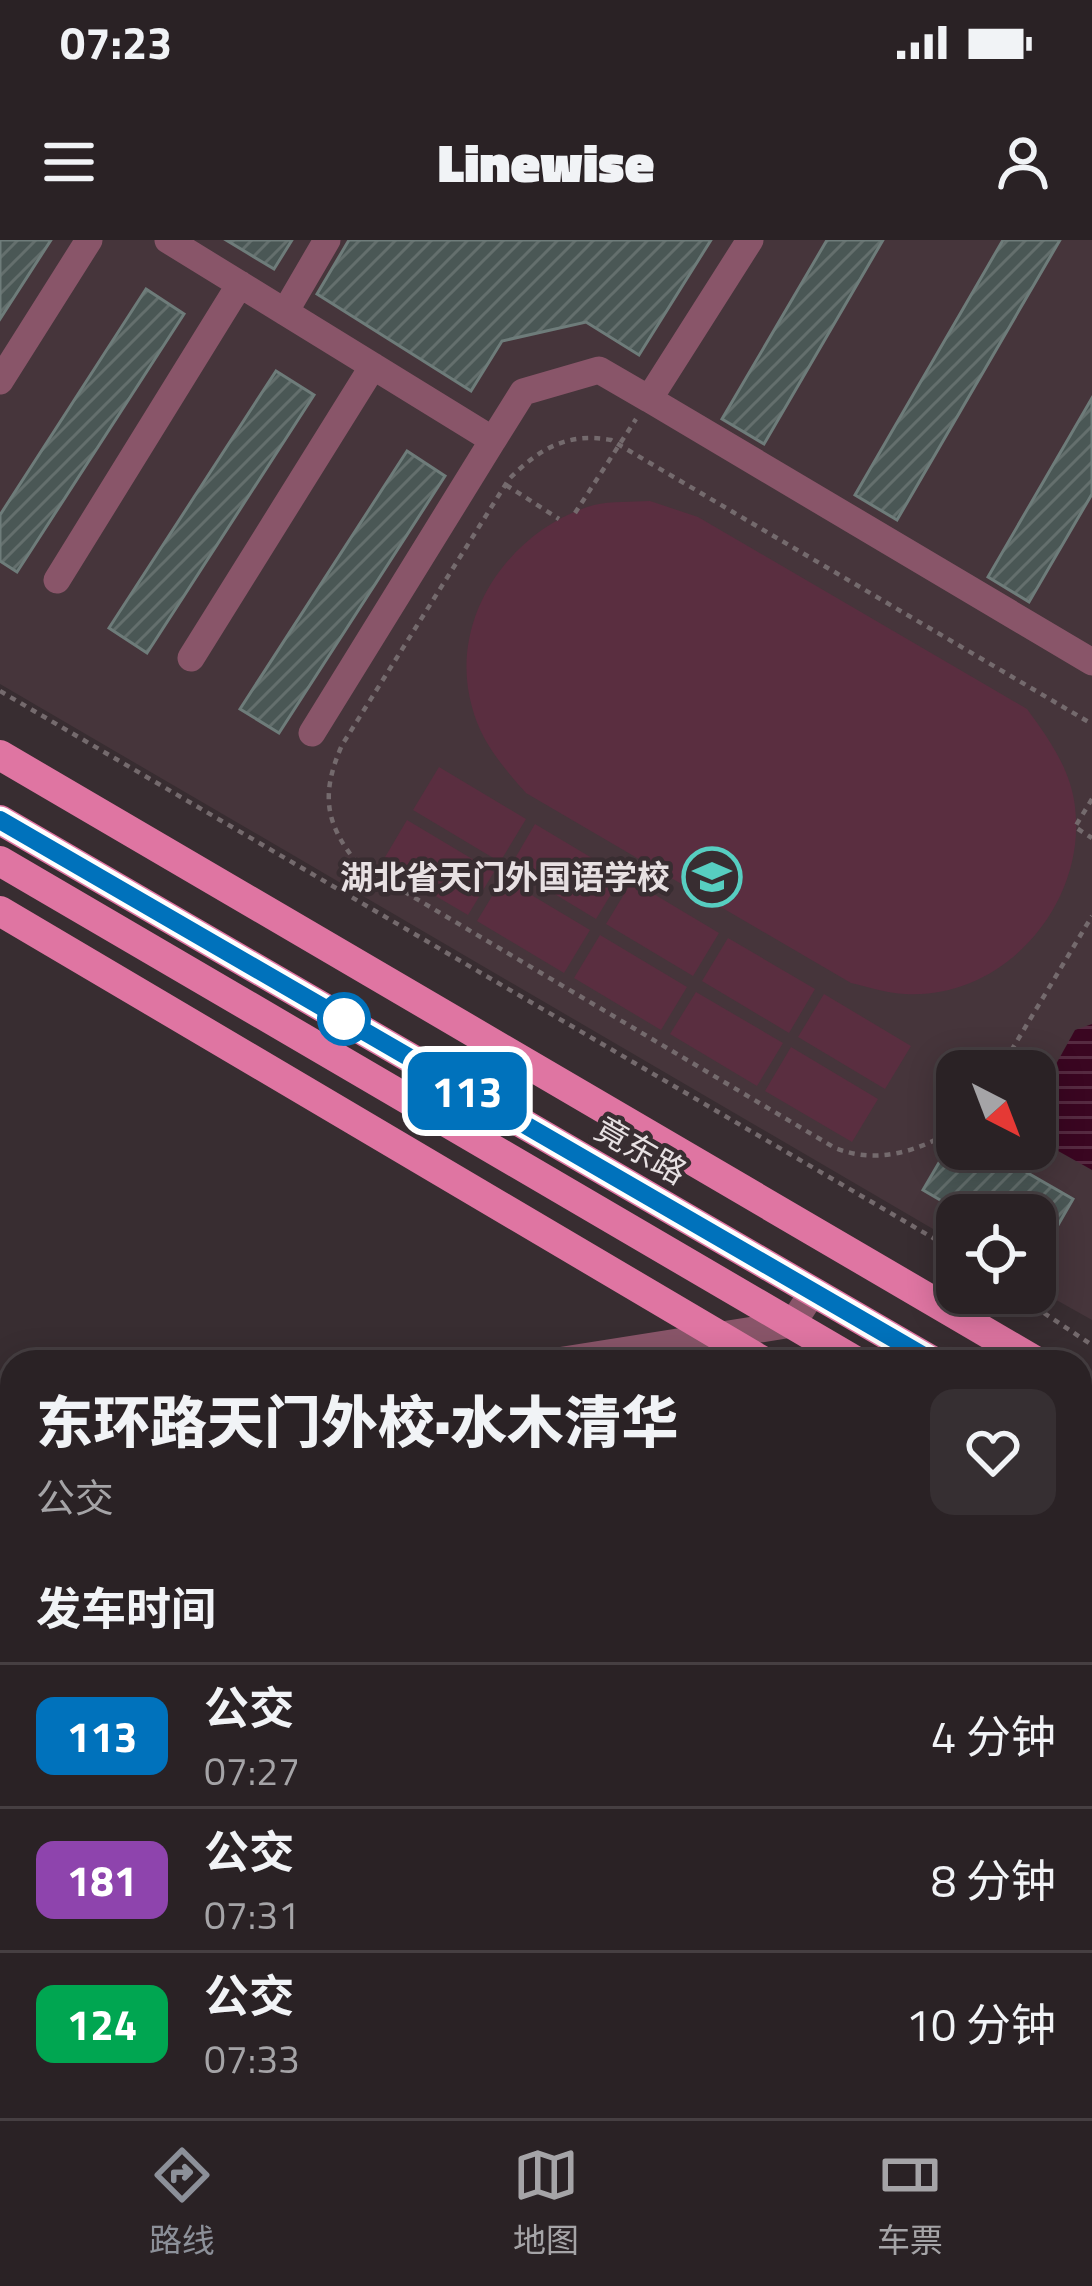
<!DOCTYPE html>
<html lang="zh">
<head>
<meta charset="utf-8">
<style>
	body { margin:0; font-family:"Titillium Web","Noto Sans SC",sans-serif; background:#362f32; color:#f1f3f6; height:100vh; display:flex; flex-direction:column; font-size:45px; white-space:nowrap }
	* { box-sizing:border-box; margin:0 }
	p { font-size:39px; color:#a5a4a7 }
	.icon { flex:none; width:66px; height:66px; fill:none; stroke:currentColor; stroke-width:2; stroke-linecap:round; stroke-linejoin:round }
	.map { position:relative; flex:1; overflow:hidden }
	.drawer { position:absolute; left:0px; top:1110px; width:1092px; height:768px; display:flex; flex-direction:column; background:#2a2225; border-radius:36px 36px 0 0; box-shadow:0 6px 30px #0003,0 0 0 3px #463f42 }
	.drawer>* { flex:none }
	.badge { padding:0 24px; border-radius:18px; font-size:42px; line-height:78px }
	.needle { width:78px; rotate:138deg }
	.fabs { position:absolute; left:936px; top:810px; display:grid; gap:24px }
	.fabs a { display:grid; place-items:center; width:120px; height:120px; border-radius:24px; background:#2a2225; box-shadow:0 6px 30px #0003,0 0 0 3px #463f42; font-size:60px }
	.map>.badge { position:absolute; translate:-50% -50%; box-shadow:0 0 0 6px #fff }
	h2 { padding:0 36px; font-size:45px; line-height:108px }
	.round { display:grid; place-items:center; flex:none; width:126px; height:126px; border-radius:24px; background:#362f32 }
	.head { display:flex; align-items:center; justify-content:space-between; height:204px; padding:0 36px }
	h1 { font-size:57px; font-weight:800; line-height:90px }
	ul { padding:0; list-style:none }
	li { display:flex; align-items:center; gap:36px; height:144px; padding:0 36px; border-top:3px solid #463f42 }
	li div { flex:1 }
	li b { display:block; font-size:45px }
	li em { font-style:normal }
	li .badge { min-width:132px; font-weight:700; text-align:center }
	.status { display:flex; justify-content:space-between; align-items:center; height:84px; padding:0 60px; background:#2a2225; direction:ltr }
	.status svg { height:33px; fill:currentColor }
	header { display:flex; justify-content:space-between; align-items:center; height:156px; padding:0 36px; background:#2a2225; font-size:54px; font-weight:800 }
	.dock { display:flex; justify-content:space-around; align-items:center; height:168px; border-top:3px solid #463f42; background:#2a2225; font-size:33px; color:#a5a4a7 }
	.dock a { display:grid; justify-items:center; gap:6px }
	.dock .current { color:#8c9099 }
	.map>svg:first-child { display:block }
	.built { fill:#46353b; fill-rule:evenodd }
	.grass { fill:#5a2e40 }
	.water { fill:url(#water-rules) }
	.building { fill:url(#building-hatch); stroke:#6e7c7a; stroke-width:3 }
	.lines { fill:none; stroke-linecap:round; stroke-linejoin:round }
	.path { stroke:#746a6d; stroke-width:4.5; stroke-dasharray:6 6; stroke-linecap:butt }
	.minor { stroke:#895569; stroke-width:27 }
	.major { stroke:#df75a2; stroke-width:30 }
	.line-casing { stroke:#fff; stroke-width:27 }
	.line { stroke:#0072bc; stroke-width:18 }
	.stop-dot { fill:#fff; stroke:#0072bc; stroke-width:6 }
	.labels { text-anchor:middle; stroke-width:9; stroke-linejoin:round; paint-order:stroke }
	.poi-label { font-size:33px; font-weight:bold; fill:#e7e0e2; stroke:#382d31; text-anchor:end }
	.street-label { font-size:33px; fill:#e7e0e2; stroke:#382d31 }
</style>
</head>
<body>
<div class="status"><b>07:23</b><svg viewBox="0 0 49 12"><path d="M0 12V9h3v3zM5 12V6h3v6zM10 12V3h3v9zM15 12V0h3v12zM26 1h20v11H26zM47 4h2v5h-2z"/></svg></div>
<header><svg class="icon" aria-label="menu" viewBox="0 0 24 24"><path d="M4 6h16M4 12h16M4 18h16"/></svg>Linewise<svg class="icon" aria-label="person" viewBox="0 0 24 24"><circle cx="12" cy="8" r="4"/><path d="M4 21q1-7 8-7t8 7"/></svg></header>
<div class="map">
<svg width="1092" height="1878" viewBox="0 0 1092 1878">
	<defs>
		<pattern id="water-rules" width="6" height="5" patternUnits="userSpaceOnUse" patternTransform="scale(3)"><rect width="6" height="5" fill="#3a0621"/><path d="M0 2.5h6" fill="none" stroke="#562a41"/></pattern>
		<pattern id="building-hatch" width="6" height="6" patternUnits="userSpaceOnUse" patternTransform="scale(3)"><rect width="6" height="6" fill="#4a5755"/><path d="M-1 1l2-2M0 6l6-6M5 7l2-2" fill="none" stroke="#646f6d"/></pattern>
	</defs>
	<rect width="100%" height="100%" fill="#382d31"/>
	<path class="built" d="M 0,0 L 1092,0 L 1092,1080 L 1035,1048 L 1035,975 L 957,975 L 957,1003 L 0,444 ZM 957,831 L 1035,831 L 1035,909 L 957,909 Z"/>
	<path class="grass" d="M 650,261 L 698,277 L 1027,469 C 1049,499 1071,530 1075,567 C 1087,664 1004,760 905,754 C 887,753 868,747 851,743 L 526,553 C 503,527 481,502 472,467 C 447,379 510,289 594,265 C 611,261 632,262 650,261 Z
		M 439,527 L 526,579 L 500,622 L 413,570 Z
		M 407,580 L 494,632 L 468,675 L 381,624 Z
		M 535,584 L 622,636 L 596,679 L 510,627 Z
		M 503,638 L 590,690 L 564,733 L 477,681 Z
		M 632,641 L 719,693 L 693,736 L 606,684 Z
		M 600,695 L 687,747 L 661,790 L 574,738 Z
		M 728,698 L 815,749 L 789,793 L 702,741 Z
		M 696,752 L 783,803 L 757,846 L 670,794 Z
		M 824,754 L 911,806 L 885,849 L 798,797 Z
		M 791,807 L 878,859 L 852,902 L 765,851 Z"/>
	<path class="water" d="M 1092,784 L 1092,930 L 1035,898 L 1035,862 L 1075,790 Z"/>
	<path class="building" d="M 0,0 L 51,0 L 0,79 Z
		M 226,0 L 292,0 L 274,29 Z
		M 349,0 L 711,0 L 639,115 L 586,82 L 502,101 L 471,151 L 317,54 Z
		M 827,0 L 883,0 L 764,204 L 722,179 Z
		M 1003,0 L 1060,0 L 897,280 L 855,255 Z
		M 146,49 L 184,74 L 17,332 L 0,321 L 0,275 Z
		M 276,131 L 314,155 L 147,413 L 109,388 Z
		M 1092,158 L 1092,254 L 1029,362 L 988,337 Z
		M 407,211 L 445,236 L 279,493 L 240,469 Z
		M 947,909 L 986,909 L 1073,959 L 1035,1025 L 1035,975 L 966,975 L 923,950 Z"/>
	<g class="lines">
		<path class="path" d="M 506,245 L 559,279
			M 575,273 L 636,179
			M 0,451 L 957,1012
			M 1092,559 L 1075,587 L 1092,598
			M 999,831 L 1092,676
			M 957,888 C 919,911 878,925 835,908 L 358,624 C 324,583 321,553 342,505 L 509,239 C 539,209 567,192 611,200 L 1092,484
			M 1014,1053 L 1092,1105"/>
		<path class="minor" d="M 168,0 L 493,200 L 523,152 L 599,130 L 649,159
			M 750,0 L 649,159 L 1092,422
			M 285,72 L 327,0
			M 0,141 L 89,0
			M 57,340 L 240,44
			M 191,418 L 373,126
			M 312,493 L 493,200
			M 551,1122 L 792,1084 L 813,1052
			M 0,1205 L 12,1203
			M 1080,1392 L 1092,1399
			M 1080,1838 L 1092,1841
			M 397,1878 L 496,1866"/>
		<path class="major" d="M 0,515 L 1037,1122
			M 0,580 L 934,1122
			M 0,621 L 857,1122
			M 0,671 L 764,1122
			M 1080,1147 L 1092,1154
			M 1080,1207 L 1092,1214
			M 1080,1252 L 1092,1259
			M 1080,1302 L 1092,1309"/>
	</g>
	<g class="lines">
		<defs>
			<path id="line" d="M 0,580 L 934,1122"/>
		</defs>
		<use href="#line" class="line-casing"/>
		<use href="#line" class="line"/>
	</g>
	<defs>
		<symbol id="school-ring" viewBox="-11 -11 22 22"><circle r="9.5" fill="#382d31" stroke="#57cec1" stroke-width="1.5"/><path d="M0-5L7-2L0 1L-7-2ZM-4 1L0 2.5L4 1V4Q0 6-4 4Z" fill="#57cec1"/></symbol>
	</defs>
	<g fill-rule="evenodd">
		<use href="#school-ring" x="679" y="604" width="66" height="66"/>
	</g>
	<circle class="stop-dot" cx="344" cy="779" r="24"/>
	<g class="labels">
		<g class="poi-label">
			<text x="670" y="649">湖北省天门外国语学校</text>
		</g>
		<g class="street-label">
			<text transform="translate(641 910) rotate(30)" y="12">竟东路</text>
		</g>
	</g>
</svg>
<div class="fabs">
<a><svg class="needle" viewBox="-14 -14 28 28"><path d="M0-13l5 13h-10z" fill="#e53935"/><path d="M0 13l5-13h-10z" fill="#a5a4a7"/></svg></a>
<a><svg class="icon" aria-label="locate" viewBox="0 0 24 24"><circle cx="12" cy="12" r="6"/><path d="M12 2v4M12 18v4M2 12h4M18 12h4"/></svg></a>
</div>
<b class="badge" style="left:467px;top:851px;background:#0072bc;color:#fff">113</b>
<section class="drawer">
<div class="head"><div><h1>东环路天门外校·水木清华</h1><p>公交</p></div><a class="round"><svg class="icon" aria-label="heart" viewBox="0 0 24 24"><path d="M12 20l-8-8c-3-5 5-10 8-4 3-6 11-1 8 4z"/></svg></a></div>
<h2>发车时间</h2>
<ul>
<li><span class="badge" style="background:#0072bc;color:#fff">113</span><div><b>公交</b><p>07:27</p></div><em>4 分钟</em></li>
<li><span class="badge" style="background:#8e44ad;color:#fff">181</span><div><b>公交</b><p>07:31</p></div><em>8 分钟</em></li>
<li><span class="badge" style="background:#00a651;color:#fff">124</span><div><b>公交</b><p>07:33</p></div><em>10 分钟</em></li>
</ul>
</section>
</div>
<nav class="dock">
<a class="current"><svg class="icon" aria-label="directions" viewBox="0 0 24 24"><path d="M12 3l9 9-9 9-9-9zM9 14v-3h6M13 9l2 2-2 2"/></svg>路线</a>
<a><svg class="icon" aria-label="map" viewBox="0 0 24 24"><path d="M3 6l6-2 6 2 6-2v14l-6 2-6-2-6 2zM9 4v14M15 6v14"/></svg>地图</a>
<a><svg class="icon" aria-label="tickets" viewBox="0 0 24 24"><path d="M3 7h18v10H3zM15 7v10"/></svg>车票</a>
</nav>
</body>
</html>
